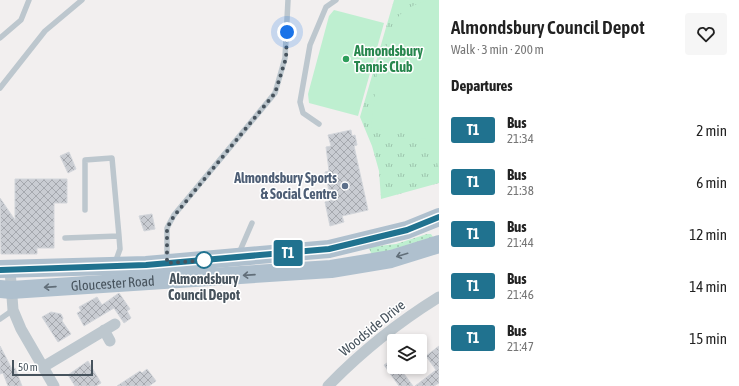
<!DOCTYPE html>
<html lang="en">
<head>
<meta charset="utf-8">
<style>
	body { margin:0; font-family:"Asap Condensed",sans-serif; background:#f6f6f6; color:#222; height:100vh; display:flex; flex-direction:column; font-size:15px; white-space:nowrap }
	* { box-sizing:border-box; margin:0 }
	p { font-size:13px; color:#767676 }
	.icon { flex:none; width:22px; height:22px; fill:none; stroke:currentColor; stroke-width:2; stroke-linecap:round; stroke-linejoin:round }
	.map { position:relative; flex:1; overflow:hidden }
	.side { display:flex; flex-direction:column; background:#fff; width:300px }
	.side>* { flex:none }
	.badge { padding:0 8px; border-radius:3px; font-size:14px; line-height:26px }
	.buttons { position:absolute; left:387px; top:334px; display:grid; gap:8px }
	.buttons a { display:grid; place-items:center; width:40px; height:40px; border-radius:4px; background:#fff; box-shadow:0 2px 6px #0003; font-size:20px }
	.scale { position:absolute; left:12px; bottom:10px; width:81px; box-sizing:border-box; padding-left:4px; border:2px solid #47535d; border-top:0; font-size:11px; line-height:14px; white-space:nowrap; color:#47535d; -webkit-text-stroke:3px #fff; paint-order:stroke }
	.you { position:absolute; width:20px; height:20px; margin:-10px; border:3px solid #fff; border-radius:50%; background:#1a73e8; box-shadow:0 0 0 6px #1a73e833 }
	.map>.badge { position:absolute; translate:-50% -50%; box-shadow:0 0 0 2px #fff }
	h2 { padding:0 12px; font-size:15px; line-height:36px }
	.round { display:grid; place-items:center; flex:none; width:42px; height:42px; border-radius:4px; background:#f6f6f6 }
	.summary { display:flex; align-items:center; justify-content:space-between; height:68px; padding:0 12px }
	h1 { font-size:19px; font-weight:600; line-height:30px }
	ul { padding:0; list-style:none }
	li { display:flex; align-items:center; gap:12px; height:52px; padding:0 12px }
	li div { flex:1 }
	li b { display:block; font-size:15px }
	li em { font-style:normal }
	li .badge { min-width:44px; font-weight:700; text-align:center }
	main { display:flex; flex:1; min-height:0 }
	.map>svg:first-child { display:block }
	.grass { fill:url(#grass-dots) }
	.park { fill:url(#park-tufts) }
	.pitch { fill:#beefd0 }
	.building { fill:url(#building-cross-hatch); stroke:#d3d6db }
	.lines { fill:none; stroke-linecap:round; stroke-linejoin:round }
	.service { stroke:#bdc7ce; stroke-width:5.5 }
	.minor { stroke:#bdc7ce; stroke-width:11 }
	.primary { stroke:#afc0ce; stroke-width:18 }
	.oneway { stroke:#616e79 }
	.line-casing { stroke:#fff; stroke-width:9 }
	.line { stroke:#20728f; stroke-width:6 }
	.walk { stroke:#47535d; stroke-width:4; stroke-dasharray:0 7.2 }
	.leisure-dot { fill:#2e9e5b; stroke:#fff; stroke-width:1.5 }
	.service-dot { fill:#5c6f8a; stroke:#fff; stroke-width:1.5 }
	.stop-dot { fill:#fff; stroke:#20728f; stroke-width:2 }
	.labels { text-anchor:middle; stroke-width:3; stroke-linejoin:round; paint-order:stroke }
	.leisure-label { font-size:14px; font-weight:bold; fill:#27864d; stroke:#fff; text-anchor:start }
	.service-label { font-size:14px; font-weight:bold; fill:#4e5e75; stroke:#fff; text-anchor:end }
	.stop-label { font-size:14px; font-weight:bold; fill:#47535d; stroke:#fff }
	.street-label { font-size:14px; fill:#47535d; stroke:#fff }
</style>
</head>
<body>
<main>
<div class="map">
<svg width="439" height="386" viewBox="0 0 439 386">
	<defs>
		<pattern id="grass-dots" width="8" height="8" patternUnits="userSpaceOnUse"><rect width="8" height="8" fill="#beefd0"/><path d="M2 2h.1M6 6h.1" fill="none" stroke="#9cc4ac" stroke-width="1.8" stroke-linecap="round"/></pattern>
		<pattern id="park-tufts" width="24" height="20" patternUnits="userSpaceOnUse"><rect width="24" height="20" fill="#beefd0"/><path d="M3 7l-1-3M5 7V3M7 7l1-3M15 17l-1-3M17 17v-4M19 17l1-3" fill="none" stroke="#9cc4ac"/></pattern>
		<pattern id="building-cross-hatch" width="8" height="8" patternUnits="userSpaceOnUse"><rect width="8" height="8" fill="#c9ccd2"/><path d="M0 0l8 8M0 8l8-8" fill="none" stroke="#a5a8ae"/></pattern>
	</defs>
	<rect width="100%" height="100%" fill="#f2efef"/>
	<path class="grass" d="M 427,234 L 431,234 L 433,237 L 375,255 L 371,253 L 369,248 L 370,247 L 396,244 Z"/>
	<path class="park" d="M 394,0 L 439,0 L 439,183 L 381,199 L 379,171 L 372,146 L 360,117 Z"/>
	<path class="pitch" d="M 431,0 L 439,0 L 439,169 L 430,140 L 416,137 L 409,133 L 371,129 L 379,56 L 385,56 C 390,23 396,8 431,0 Z
		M 334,10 L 384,23 L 358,116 L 309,103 L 308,94 L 329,16 Z"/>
	<path class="building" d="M 351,130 L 352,136 L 355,135 L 357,145 L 354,146 L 368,210 L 342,216 L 344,222 L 330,226 L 325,202 L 331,200 L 325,172 L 329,171 L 326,147 L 331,146 L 328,135 Z
		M 69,152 L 76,169 L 68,173 L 60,156 Z
		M 15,179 L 67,179 L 67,203 L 54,203 L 54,248 L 37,248 L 37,254 L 1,254 L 0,198 L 15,220 Z
		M 152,214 L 155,229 L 144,231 L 139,216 Z
		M 119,293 L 130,309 L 127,311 L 131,318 L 124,323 L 114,308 L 84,326 L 77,313 L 81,311 L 79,307 L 97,297 L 102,305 Z
		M 51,312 L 61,314 L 63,318 L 62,321 L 71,334 L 58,342 L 42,317 Z
		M 0,346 L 12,369 L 15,368 L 22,386 L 8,386 L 3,373 L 0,374 Z
		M 439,346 L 439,383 L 434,386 L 415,386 L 436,370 L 426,356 Z
		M 394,358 L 394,367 L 399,367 L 413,386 L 399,386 L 384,365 Z
		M 88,361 L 101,383 L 96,386 L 75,386 L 68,375 Z
		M 147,369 L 156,381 L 149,386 L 117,386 L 140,371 L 142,373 Z"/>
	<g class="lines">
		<path class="service" d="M 0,38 L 21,20 L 29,0
			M 0,88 L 45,31 L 82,0
			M 319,124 L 303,113 L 300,102 L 310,45 L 326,7 L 336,0
			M 85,210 L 85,160 L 112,158 L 119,236
			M 65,238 L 119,236 L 120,249 L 115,263
			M 239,253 L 252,223
			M 167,261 L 167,228 L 174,215 L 275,93 L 285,58 L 288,0
			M 0,319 L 13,310"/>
		<path class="minor" d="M 10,270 L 13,310 L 21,329 L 54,386
			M 104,330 L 110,341
			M 43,367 L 115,324
			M 328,386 C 363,350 397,323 439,297"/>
		<g class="primary">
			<path d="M 0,269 L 146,265 L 329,249 L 407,230 L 439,217"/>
			<path id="s1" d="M 0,289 L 11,290 L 331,269 L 391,259 L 439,244"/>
		</g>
	</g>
	<defs><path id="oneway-shaft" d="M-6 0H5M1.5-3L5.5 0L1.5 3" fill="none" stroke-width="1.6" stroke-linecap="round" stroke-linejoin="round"/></defs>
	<g class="oneway">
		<use href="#oneway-shaft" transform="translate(402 255) rotate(163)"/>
		<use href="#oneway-shaft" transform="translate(249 275) rotate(176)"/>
		<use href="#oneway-shaft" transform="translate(50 287) rotate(176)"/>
	</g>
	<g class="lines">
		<defs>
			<path id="line" d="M 0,270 L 146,265 L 329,249 L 407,230 L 439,217"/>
		</defs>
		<use href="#line" class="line-casing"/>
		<use href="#line" class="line"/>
		<path class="walk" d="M 204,260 L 209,260 L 167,263 L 167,228 L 174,216 L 275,93 L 286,58 L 287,32"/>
	</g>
	<circle class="leisure-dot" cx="346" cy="59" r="4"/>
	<circle class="service-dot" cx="345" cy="186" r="4"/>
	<circle class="stop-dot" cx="204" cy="260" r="8"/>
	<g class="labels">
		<g class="leisure-label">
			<text x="354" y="56">Almondsbury<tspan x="354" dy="16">Tennis Club</tspan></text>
		</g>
		<g class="service-label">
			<text x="337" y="183">Almondsbury Sports<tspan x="337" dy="16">&amp; Social Centre</tspan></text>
		</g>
		<g class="stop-label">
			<text x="204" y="284">Almondsbury<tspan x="204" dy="16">Council Depot</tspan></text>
		</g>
		<g class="street-label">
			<text dy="5" stroke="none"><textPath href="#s1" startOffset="113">Gloucester Road</textPath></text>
			<text transform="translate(372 328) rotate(-39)" y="5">Woodside Drive</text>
		</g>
	</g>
</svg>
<div class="buttons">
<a><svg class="icon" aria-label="layers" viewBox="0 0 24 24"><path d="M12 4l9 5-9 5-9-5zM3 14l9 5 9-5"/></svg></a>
</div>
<div class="scale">50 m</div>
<div class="you" style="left:287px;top:32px"></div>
<b class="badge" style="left:288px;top:253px;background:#20728f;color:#fff">T1</b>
</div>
<section class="side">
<div class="summary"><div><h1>Almondsbury Council Depot</h1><p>Walk · 3 min · 200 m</p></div><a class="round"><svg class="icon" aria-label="heart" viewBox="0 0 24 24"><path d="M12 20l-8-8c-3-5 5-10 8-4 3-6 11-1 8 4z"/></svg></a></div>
<h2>Departures</h2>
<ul>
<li><span class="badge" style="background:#20728f;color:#fff">T1</span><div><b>Bus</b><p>21:34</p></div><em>2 min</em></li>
<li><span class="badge" style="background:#20728f;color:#fff">T1</span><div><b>Bus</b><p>21:38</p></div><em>6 min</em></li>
<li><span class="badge" style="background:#20728f;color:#fff">T1</span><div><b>Bus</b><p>21:44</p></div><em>12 min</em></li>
<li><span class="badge" style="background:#20728f;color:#fff">T1</span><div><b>Bus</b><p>21:46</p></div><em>14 min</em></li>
<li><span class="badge" style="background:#20728f;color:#fff">T1</span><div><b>Bus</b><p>21:47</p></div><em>15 min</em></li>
</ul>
</section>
</main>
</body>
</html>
